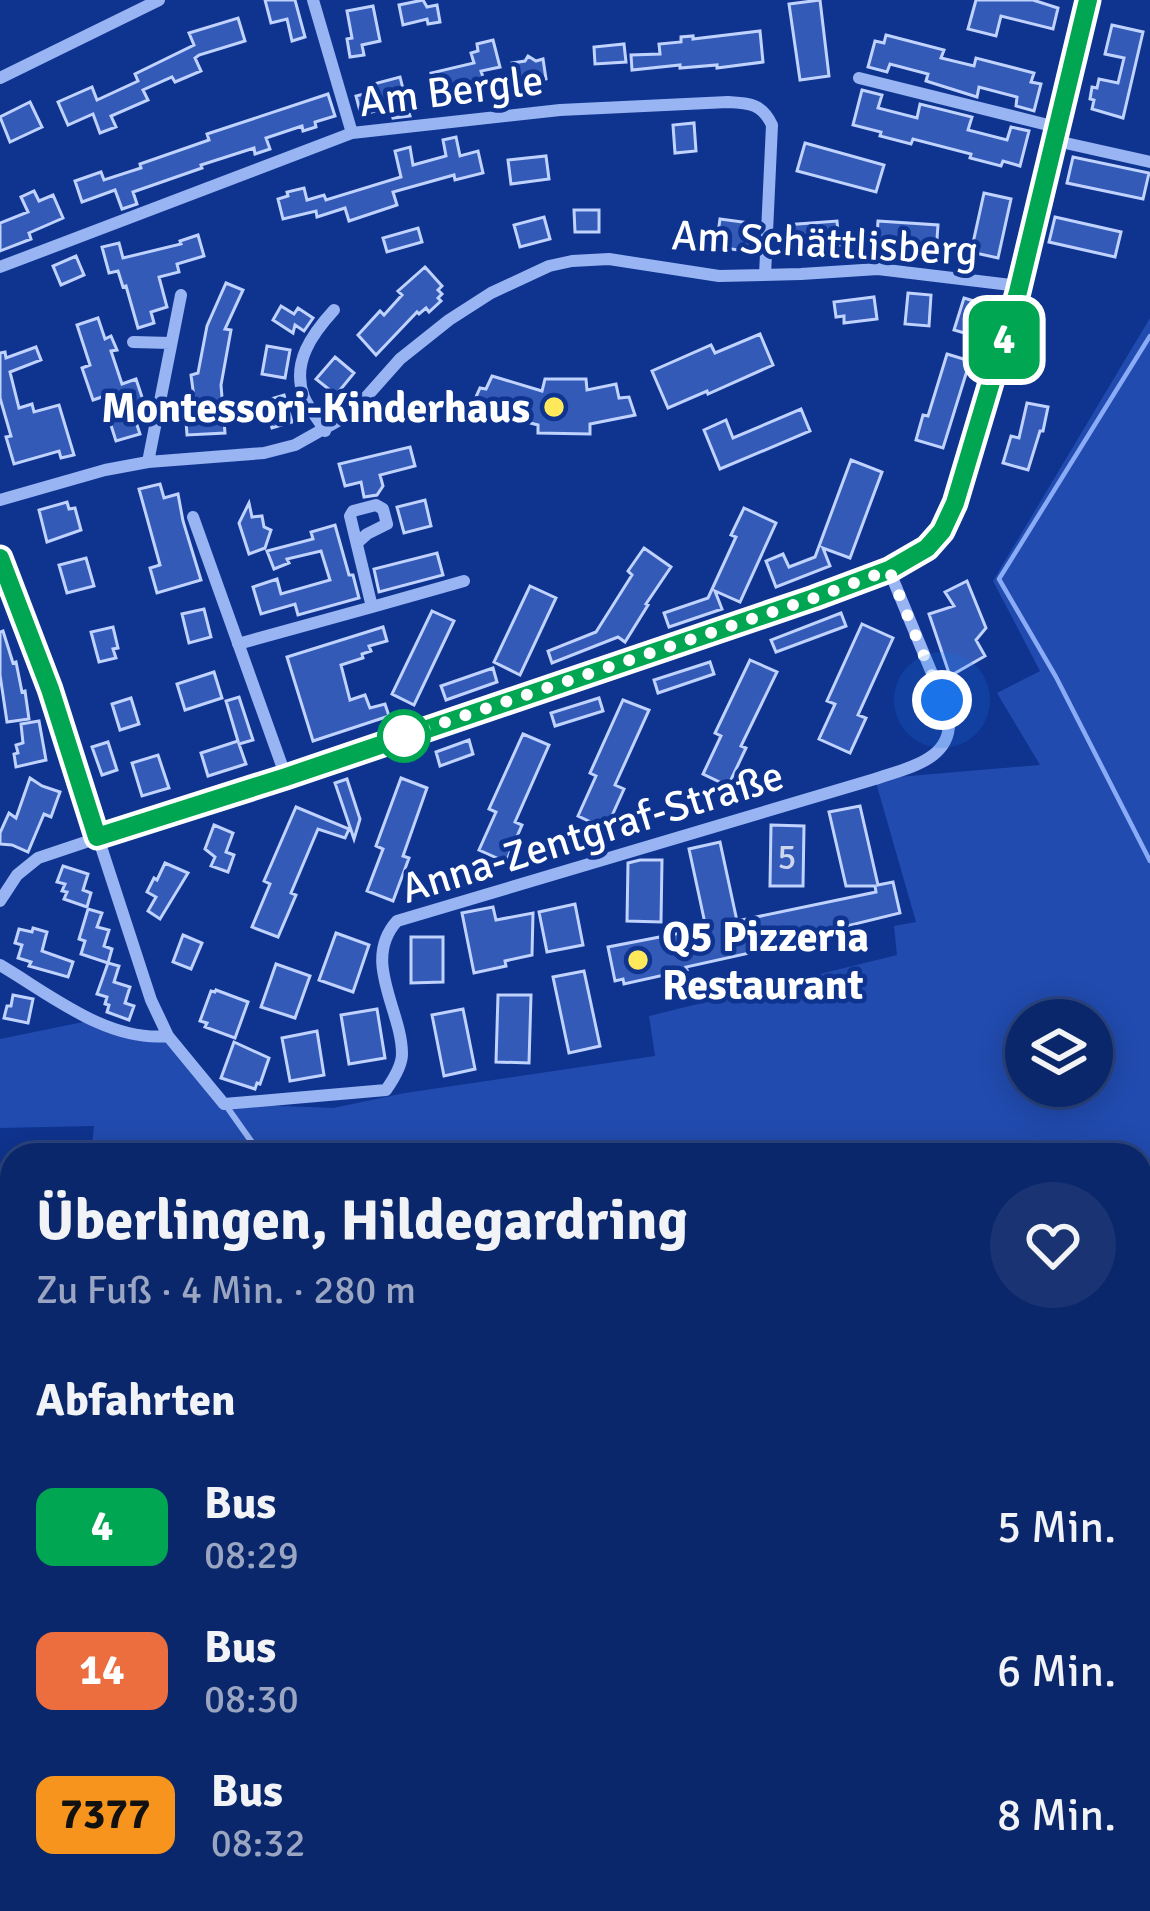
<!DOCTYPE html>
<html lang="de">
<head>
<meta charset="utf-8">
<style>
	body { margin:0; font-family:Signika,sans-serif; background:#193373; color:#f1f3f6; height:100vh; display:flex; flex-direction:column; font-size:45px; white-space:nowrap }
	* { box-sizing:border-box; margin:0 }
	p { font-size:39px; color:#9aa5c1 }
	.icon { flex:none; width:66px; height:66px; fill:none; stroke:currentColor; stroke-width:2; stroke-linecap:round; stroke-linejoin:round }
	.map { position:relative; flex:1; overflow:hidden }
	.details { position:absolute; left:0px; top:1143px; width:1152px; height:768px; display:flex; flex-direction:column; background:#0b276b; border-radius:36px 36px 0 0; box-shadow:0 6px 30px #0003,0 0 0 3px #2b447e }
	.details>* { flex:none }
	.badge { padding:0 24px; border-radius:18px; font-size:42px; line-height:78px }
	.controls { position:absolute; left:1005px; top:999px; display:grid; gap:24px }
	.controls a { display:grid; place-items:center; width:108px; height:108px; border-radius:50%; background:#0b276b; box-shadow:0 6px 30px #0003,0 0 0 3px #2b447e; font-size:60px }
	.you { position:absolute; width:60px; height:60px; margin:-30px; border:9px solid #fff; border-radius:50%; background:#1a73e8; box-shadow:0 0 0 18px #1a73e833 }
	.map>.badge { position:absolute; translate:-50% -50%; box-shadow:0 0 0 6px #fff }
	h2 { padding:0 36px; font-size:45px; line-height:108px }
	.round { display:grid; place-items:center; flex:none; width:126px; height:126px; border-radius:63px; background:#193373 }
	.summary { display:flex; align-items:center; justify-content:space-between; height:204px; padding:0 36px }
	h1 { font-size:57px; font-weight:700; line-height:90px }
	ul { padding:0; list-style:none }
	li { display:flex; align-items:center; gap:36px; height:144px; padding:0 36px }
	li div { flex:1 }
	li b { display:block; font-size:45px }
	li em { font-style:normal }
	li .badge { min-width:132px; font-weight:700; text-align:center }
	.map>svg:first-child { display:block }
	.green { fill:#214baf; fill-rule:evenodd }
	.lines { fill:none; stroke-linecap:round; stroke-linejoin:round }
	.stream { stroke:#8aacf7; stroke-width:4.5 }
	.building { fill:#335ab7; stroke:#c0d2fe; stroke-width:3 }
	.service { stroke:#98b4f3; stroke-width:6 }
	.minor { stroke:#98b4f3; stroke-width:12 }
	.line-casing { stroke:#fff; stroke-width:27 }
	.line { stroke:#00a651; stroke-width:18 }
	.walk { stroke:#fff; stroke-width:12; stroke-dasharray:0 21.6 }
	.poi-dot { fill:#ffe95b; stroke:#0f348f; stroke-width:4.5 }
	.stop-dot { fill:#fff; stroke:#00a651; stroke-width:6 }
	.labels { text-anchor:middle; stroke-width:9; stroke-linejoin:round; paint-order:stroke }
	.number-label { font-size:36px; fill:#ccd6ed }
	.street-label { font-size:42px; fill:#fff; stroke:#0f348f }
	.poi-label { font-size:42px; font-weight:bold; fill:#fff; stroke:#0f348f; text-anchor:end }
</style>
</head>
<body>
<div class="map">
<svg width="1150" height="1911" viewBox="0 0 1150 1911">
	<rect width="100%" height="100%" fill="#0f348f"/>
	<path class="green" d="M 1150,318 L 1150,1911 L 994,1911 L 990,1901 L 851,1904 L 825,1911 L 598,1911 L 596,1899 L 1140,1899 L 1140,1155 L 91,1155 L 94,1126 L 0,1128 L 0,1039 L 93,1020 L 168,1036 L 225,1104 L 333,1108 L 405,1093 L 655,1056 L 649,1016 L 897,955 L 894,926 L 916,922 L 875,779 L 1040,765 L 997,693 L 1040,671 L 993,581 ZM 1026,1020 L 1092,1020 L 1092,1086 L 1026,1086 Z
		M 0,1393 L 12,1396 L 12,1745 L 0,1746 Z"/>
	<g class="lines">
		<path class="stream" d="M 1150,336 L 999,579 L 1056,677 L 1150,861
			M 0,1746 L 12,1745
			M 1140,1775 L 1150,1772"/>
	</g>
	<path class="building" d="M 265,0 L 295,0 L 305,37 L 292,41 L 287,19 L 271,23 Z
		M 423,0 L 427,7 L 437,5 L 440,22 L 428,24 L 427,19 L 403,25 L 399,5 Z
		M 820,0 L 829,76 L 800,80 L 789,4 Z
		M 976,0 L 1033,0 L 1058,8 L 1053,29 L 1001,16 L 996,36 L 968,29 Z
		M 373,6 L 380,41 L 362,45 L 364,55 L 350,57 L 347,39 L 352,38 L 347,11 Z
		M 238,18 L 245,41 L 199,55 L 195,58 L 201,71 L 175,82 L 172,77 L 143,90 L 148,100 L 111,116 L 116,127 L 100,133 L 93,114 L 68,125 L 58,102 L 92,87 L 97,100 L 138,81 L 135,74 L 194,45 L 189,33 Z
		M 1112,25 L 1143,32 L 1123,118 L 1092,109 L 1094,100 L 1090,99 L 1092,87 L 1097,88 L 1099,79 L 1118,83 L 1124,58 L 1105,54 Z
		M 760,31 L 763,62 L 717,68 L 717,65 L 680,68 L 680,65 L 632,70 L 631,55 L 660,54 L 659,44 L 681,42 L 681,37 L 693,36 L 693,39 Z
		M 886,35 L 944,50 L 941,58 L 974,66 L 976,58 L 1034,73 L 1031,82 L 1041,84 L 1034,111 L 1016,106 L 1017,97 L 979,87 L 977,97 L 926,81 L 928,74 L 890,64 L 887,72 L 868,67 L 875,41 L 884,43 Z
		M 493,40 L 500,67 L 481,71 L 484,80 L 435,91 L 431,73 L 474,63 L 471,53 L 478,51 L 477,44 Z
		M 624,44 L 626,62 L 595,64 L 594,47 Z
		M 528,56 L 536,61 L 543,59 L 546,79 L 518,87 L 512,63 L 525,61 Z
		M 400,77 L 410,116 L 393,118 L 390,107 L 361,115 L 356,96 L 368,93 L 366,86 Z
		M 862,90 L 882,95 L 878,108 L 917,118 L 920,104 L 972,117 L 968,130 L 1007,140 L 1011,127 L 1029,131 L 1020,166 L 1003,161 L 1001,166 L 970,158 L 971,154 L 913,139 L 911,144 L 880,136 L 881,132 L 853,125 Z
		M 328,94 L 335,116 L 315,122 L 316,127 L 303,131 L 302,126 L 266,138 L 270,149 L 255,154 L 254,148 L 201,165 L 202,168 L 133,192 L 137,204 L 122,209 L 115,190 L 82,202 L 75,181 L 101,172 L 104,180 L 141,168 L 140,164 L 209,140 L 207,134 Z
		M 30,102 L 42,127 L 10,142 L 0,117 Z
		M 694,123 L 696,151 L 675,153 L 673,125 Z
		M 456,137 L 460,156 L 478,151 L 483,173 L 455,180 L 454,175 L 393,192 L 397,205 L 349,221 L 345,208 L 317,217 L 316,211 L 283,219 L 278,199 L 288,196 L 287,192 L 304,188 L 307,200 L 324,195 L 326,200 L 401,177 L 395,151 L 410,147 L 413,165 L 446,156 L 443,140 Z
		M 805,143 L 884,165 L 876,192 L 797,171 Z
		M 546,156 L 549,179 L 511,184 L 508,160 Z
		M 1073,157 L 1149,173 L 1143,199 L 1067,183 Z
		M 34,191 L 39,201 L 53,195 L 63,218 L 29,233 L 31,239 L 0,251 L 0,223 L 28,212 L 21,197 Z
		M 984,193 L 1011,199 L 998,258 L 971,252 Z
		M 574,210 L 599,210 L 599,232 L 575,232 Z
		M 544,217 L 550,239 L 520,247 L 514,225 Z
		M 1055,217 L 1121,232 L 1115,257 L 1049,242 Z
		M 720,219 L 750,223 L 746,251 L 716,247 Z
		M 837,221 L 839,245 L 787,249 L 785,225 Z
		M 878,221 L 938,225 L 936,253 L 876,249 Z
		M 418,228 L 422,242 L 387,252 L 383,238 Z
		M 198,235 L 204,256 L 177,264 L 179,272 L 159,277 L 167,307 L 151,312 L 154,323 L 138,328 L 126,286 L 123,287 L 118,271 L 109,273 L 102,247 L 119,243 L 123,258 L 181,244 L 180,241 Z
		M 76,256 L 84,275 L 61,285 L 53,266 Z
		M 425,267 L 442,286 L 438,290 L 442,294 L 438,298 L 441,301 L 429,312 L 426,308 L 419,314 L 417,312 L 376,355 L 358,335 L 380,311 L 384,315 L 402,295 L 398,291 Z
		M 226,283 L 243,290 L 225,329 L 231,330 L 221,385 L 225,433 L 187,435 L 185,406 L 195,405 L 191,375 L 198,373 L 207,326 Z
		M 908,293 L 931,295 L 929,326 L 905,324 Z
		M 874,297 L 877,319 L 844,323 L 844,316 L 836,317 L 834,302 Z
		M 964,298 L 987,305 L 978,337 L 954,330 Z
		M 281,306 L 294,314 L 298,308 L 313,318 L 304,331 L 295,325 L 293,333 L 273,320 Z
		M 98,318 L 105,339 L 111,336 L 117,350 L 111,351 L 122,384 L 136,379 L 143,400 L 130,404 L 140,434 L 116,441 L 102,397 L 93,400 L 82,368 L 90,365 L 77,325 Z
		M 760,334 L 773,365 L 708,394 L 707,391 L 668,408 L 652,371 L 711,345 L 715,353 Z
		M 267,346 L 290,350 L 285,378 L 262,374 Z
		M 36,347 L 41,360 L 10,372 L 19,408 L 32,404 L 34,412 L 59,405 L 74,455 L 61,458 L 59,451 L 14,464 L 6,437 L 11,436 L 0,398 L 0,353 L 5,352 L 6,358 Z
		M 947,354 L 970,361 L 943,448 L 916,440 L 923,415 L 928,416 Z
		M 335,357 L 354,373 L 336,395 L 316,379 Z
		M 492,376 L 542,391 L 545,379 L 586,379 L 587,390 L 616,384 L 619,398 L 629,397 L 635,415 L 590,424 L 590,434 L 538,433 L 538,425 L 503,416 L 500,421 L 479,415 L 479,409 L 472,406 L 480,388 L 486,389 Z
		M 284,395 L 292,422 L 272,428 L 264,401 Z
		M 1027,403 L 1048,407 L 1043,431 L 1040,431 L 1028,470 L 1003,463 L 1011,436 L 1019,438 Z
		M 801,409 L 810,431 L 720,469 L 704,430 L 726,420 L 733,438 Z
		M 410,447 L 415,466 L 380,475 L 383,486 L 377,495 L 364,497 L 361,482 L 345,486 L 339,464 Z
		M 851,460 L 882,472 L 850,558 L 823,548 L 830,566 L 776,587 L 766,561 L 783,554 L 789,567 L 815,557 Z
		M 160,484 L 164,498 L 178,494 L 183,521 L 201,580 L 157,593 L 150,568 L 160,565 L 139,489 Z
		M 425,500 L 431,526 L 404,533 L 397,507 Z
		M 67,502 L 69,509 L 75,508 L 81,530 L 47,542 L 39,510 Z
		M 249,503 L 252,517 L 262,516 L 264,527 L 271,530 L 265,548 L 249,554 L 239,523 Z
		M 744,508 L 776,523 L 740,602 L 715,591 L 722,609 L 669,627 L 664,613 L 708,598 L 736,537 L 731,535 Z
		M 335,525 L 349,575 L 353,575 L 359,598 L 298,615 L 295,604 L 261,614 L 253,587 L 277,579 L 281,594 L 330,580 L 321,551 L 287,559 L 289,563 L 274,569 L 267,551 L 313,539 L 311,532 Z
		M 644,548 L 671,567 L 646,604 L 648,605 L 625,642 L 618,637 L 552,663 L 548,651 L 596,632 L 632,575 L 628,571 Z
		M 437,553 L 443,575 L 379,592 L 374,569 Z
		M 86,558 L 94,586 L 67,593 L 59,565 Z
		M 967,581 L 986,628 L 976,640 L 985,656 L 950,676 L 929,614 L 954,606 L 945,592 Z
		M 530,586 L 556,598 L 520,675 L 494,662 Z
		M 204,609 L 211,637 L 189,643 L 182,614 Z
		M 432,611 L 454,621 L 414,705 L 392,694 Z
		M 841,613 L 846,626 L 776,652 L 771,640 Z
		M 862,624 L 893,638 L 858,715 L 866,718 L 850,753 L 819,739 L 835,704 L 827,701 Z
		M 113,627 L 118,648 L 113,649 L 116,658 L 99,662 L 91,632 Z
		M 383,627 L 387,641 L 369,646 L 371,651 L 362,654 L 363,658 L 341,665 L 350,700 L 365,695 L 370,708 L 385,704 L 389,716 L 313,741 L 287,657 Z
		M 3,631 L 13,663 L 16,662 L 22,692 L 25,691 L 29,719 L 7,722 L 0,675 L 0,632 Z
		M 750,660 L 777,672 L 741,746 L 746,748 L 728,786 L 703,774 L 721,736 L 715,733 Z
		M 710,662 L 714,674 L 658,693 L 654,680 Z
		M 493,668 L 497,682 L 446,700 L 441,686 Z
		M 214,672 L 222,698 L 185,710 L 177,684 Z
		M 239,697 L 253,740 L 239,744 L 246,764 L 208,776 L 201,753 L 238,741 L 226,701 Z
		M 131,698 L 139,724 L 120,730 L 112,704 Z
		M 599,698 L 603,711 L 555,726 L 551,713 Z
		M 623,700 L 649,710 L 615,785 L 624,789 L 606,829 L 578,816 L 596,776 L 590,773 Z
		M 39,721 L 46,760 L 16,767 L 14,754 L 18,753 L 16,745 L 23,743 L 21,724 Z
		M 523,734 L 549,745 L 515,822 L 522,825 L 506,862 L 479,850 L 496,812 L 489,809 Z
		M 469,740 L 473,754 L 440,766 L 436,752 Z
		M 108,742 L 117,770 L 102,775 L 92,747 Z
		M 158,755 L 169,788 L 142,796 L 132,763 Z
		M 30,778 L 42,786 L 60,792 L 51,817 L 44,814 L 28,852 L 12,845 L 0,844 L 0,833 L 9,813 L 16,818 Z
		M 401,778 L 427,788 L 403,856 L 409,858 L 393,901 L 367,891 L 383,849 L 376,846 Z
		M 347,779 L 360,819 L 354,839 L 335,783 Z
		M 860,806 L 878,885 L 893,882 L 900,913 L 830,930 L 831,935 L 686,967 L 687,970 L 624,984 L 623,979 L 615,981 L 608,947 L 706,928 L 689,849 L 720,842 L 737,921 L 876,892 L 875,886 L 846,886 L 829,812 Z
		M 296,807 L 349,829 L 345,838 L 318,829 L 291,893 L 296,895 L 278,937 L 252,927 L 270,884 L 264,881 Z
		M 214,825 L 233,833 L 226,852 L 234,855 L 228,872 L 211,866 L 215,857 L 205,849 Z
		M 771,825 L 804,826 L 803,886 L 770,886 Z
		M 640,860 L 662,860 L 661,922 L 627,921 L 628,863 Z
		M 165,863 L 188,873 L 160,919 L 148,911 L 156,897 L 147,892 L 154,878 L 157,880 Z
		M 63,866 L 88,874 L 83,890 L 91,893 L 87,907 L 64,899 L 67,892 L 62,891 L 65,884 L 57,882 Z
		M 575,904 L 583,945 L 547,952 L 539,912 Z
		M 493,907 L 496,920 L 533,913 L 532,955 L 505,961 L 506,966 L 474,973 L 462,913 Z
		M 88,909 L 102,913 L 97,927 L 109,930 L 104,946 L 112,949 L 108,963 L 119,966 L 114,982 L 130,987 L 125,1003 L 134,1006 L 129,1020 L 107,1012 L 109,1005 L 105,1004 L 107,997 L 97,994 L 108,963 L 81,954 L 85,941 L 79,939 Z
		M 33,928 L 47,932 L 42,951 L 73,962 L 68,977 L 29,966 L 31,962 L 18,958 L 22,945 L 15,943 L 19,929 L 32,932 Z
		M 336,933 L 369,945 L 353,992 L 319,980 Z
		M 183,935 L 202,943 L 191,969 L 173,962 Z
		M 411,937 L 443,937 L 443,982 L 411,983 Z
		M 276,964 L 310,976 L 295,1018 L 261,1007 Z
		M 584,971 L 600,1046 L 569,1053 L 553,977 Z
		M 216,990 L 248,1002 L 235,1038 L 205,1027 L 207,1023 L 200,1021 L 211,991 L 215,992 Z
		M 13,995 L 33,999 L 28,1023 L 4,1018 L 7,1006 L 11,1006 Z
		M 498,995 L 531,995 L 529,1063 L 496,1062 Z
		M 377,1009 L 385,1058 L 349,1064 L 341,1015 Z
		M 463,1009 L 475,1069 L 444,1076 L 432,1015 Z
		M 317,1031 L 324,1075 L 290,1081 L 282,1038 Z
		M 234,1042 L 269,1058 L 260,1084 L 257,1083 L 255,1089 L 221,1078 Z
		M 0,1899 L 58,1899 L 40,1911 L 0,1911 Z
		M 252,1899 L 293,1899 L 296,1911 L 255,1911 Z"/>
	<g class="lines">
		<path class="service" d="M 227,1107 L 261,1155
			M 1140,1680 L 1150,1680"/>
		<path class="minor" d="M 313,0 L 352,133
			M 0,78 L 159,0
			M 859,78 L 1056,127
			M 1052,140 L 1150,162
			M 0,267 L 352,133 L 560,110 L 728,102 C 750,103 762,104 772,125 L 765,275
			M 133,342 L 171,343
			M 325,431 C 319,420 309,409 304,397 C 291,363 312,334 334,310
			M 148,462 L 181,295
			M 0,500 L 105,470 L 148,462 L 264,453 L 295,445 L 352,413 L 400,359 L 449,320 L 491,293 L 549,266 L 572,261 L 609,259 L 719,276 L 801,274 L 878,269 L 1019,286
			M 193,517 L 286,777
			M 0,558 L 50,690 L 151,1000 L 168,1036 L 224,1104 L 386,1090 C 393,1080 402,1066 402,1054 C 402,1010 361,961 397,921 L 875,779 C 910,767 957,759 948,712 L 889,570
			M 372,607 L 464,581
			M 238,644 L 372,607 L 350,516 L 353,511 L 376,505 L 383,509 L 387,524 L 367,534 L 357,543
			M 0,901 L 17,875 L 38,858 L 814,598 C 855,582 916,570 942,531 C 962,502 980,428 990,392 C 1026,262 1054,130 1088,0
			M 0,965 C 51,995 107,1042 168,1036
			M 0,1866 L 12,1859"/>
	</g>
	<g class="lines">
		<defs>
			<path id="line" d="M 0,558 L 50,689 L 97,837 L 286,777 L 814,598 L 889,570 L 927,548 L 942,531 L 955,503 L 1018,292 L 1088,0"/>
		</defs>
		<use href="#line" class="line-casing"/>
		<use href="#line" class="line"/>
		<path class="walk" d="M 404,736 L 814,598 L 889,570 L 942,700"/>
	</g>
	<g class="poi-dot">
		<circle cx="554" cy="407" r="12"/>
		<circle cx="638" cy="960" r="12"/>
	</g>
	<circle class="stop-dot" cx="404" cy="736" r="24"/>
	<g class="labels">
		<g class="number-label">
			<text x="787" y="869">5</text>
		</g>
		<g class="street-label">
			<text transform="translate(451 90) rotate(-7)" y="15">Am Bergle</text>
			<text transform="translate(825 242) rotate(3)" y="15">Am Schättlisberg</text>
			<text transform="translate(592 831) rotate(-17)" y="15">Anna-Zentgraf-Straße</text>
		</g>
		<g class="poi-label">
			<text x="530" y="422">Montessori-Kinderhaus</text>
			<text x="662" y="951" text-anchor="start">Q5 Pizzeria<tspan x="662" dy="48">Restaurant</tspan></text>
		</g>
	</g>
</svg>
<div class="controls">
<a><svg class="icon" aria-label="layers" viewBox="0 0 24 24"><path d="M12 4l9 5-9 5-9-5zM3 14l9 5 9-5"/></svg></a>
</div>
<div class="you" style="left:942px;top:700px"></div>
<b class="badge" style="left:1004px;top:340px;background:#00a651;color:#fff">4</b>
<section class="details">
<div class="summary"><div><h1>Überlingen, Hildegardring</h1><p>Zu Fuß · 4 Min. · 280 m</p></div><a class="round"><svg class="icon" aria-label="heart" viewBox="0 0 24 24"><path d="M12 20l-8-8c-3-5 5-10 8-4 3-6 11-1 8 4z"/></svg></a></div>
<h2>Abfahrten</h2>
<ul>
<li><span class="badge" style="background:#00a651;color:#fff">4</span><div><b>Bus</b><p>08:29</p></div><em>5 Min.</em></li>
<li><span class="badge" style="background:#ec6d3e;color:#fff">14</span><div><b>Bus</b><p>08:30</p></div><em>6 Min.</em></li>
<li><span class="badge" style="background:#f7941d;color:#111">7377</span><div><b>Bus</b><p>08:32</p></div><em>8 Min.</em></li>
</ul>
</section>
</div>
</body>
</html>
